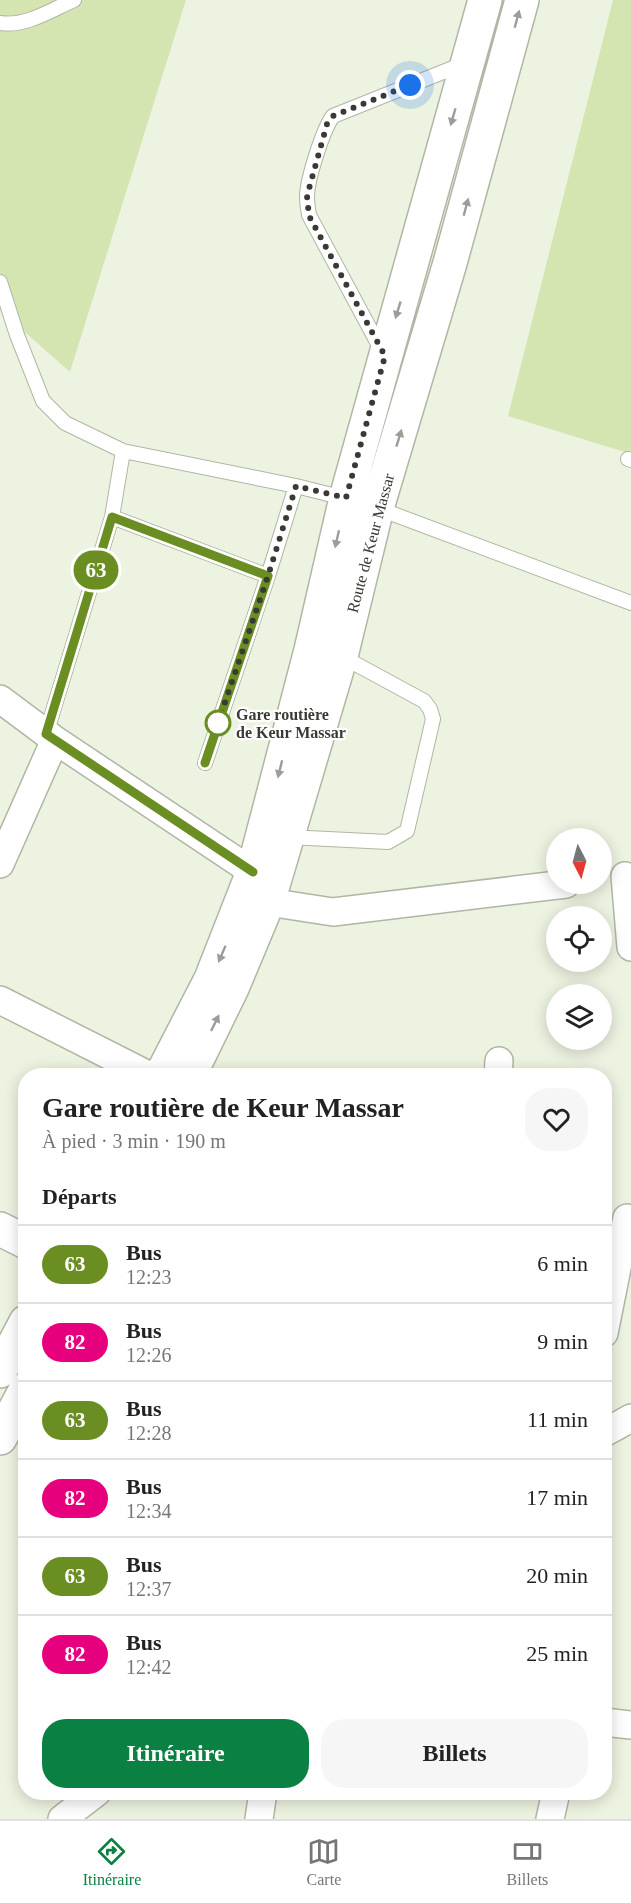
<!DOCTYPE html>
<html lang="fr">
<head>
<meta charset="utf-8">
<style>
	body { margin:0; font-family:Georgia,serif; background:#f6f6f6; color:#222; height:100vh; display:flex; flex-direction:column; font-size:22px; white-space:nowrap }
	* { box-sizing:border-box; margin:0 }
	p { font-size:20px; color:#767676 }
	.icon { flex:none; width:33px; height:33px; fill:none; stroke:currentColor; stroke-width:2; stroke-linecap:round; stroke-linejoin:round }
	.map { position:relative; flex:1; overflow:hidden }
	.panel { position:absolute; left:18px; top:1068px; width:594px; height:732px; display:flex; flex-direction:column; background:#fff; border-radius:24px; box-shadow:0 3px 15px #0003 }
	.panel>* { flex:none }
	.badge { padding:0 12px; border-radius:20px; font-size:21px; line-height:39px }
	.needle { width:39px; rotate:174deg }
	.controls { position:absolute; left:546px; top:828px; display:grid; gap:12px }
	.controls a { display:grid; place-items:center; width:66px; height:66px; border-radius:50%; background:#fff; box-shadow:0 3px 15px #0003; font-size:30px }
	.you { position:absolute; width:30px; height:30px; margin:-15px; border:4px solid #fff; border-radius:50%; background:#1a73e8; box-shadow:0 0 0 9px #1a73e833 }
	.map>.badge { position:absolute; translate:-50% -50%; box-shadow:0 0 0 3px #fff }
	h2 { padding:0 24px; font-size:22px; line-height:54px }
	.round { display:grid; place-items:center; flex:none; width:63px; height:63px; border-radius:24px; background:#f6f6f6 }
	.overview { display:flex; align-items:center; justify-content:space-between; height:102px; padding:0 24px }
	h1 { font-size:28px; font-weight:700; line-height:45px }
	.primary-button { display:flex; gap:12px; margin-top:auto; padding:12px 24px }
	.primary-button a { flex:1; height:69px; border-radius:24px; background:#0b8043; color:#fff; font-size:24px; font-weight:700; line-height:69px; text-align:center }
	.primary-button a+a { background:#f6f6f6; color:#222 }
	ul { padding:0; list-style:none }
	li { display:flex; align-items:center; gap:18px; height:78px; padding:0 24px; border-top:2px solid #e0e0e0 }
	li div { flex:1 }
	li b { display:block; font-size:22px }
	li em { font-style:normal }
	li .badge { min-width:66px; font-weight:700; text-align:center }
	.tabs { display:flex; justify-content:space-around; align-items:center; height:84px; border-top:2px solid #e0e0e0; background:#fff; font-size:16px; color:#767676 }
	.tabs a { display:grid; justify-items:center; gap:3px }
	.tabs .selected { color:#0b8043 }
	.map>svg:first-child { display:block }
	.green { fill:#d5e5b1 }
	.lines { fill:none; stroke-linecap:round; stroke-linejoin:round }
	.lane-casing { stroke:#b0b6a4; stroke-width:16 }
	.street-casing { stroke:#b0b6a4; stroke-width:30 }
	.secondary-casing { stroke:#b0b6a4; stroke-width:36 }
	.primary-casing { stroke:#b0b6a4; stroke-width:36 }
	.lane { stroke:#fff; stroke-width:14 }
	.street { stroke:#fff; stroke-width:27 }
	.secondary { stroke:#fff; stroke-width:33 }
	.primary { stroke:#fff; stroke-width:33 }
	.oneway { fill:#9c9c99 }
	.line-casing { stroke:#fff; stroke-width:14 }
	.line { stroke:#6b8e23; stroke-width:9 }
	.walk { stroke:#383a33; stroke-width:6; stroke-dasharray:0 10.8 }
	.stop-dot { fill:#fff; stroke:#6b8e23; stroke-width:3 }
	.labels { text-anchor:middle; stroke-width:4.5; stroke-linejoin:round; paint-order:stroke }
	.street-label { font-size:16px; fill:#383a33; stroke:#fff }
	.stop-label { font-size:16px; font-weight:bold; fill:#383a33; stroke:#fff; text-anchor:start }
</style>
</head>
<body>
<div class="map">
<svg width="631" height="1819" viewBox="0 0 631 1819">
	<rect width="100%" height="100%" fill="#edf3e1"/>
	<path class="green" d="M 0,0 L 186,0 L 70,372 L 0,310 Z
		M 613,0 L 631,0 L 631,454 L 508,416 Z"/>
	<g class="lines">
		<defs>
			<path id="lane" d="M 0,23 C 26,27 51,10 74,0
				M 0,282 L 17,335 L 43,401 L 65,423 L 123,451 L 296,486 L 348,499
				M 383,353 L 309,215 C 308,209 307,203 307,197 C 307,180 323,129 333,116 L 463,64
				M 628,459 L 631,460
				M 377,508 L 631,603
				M 112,517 L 268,576
				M 46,734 L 112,517 L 123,451
				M 205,763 L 268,576 L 296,486
				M 288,837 L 388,842 L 407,831 L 433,719 L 430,709 L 424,701 L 341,656"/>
			<path id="street" d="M 0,699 L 55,740 L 253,872
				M 0,864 L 55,740
				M 625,876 L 631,947
				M 268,902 L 333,912 L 566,884
				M 0,1000 L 150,1076
				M 498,1076 L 499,1061
				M 604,1333 L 627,1218
				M 604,1433 L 631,1418
				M 604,1722 L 631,1725
				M 62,1819 L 97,1792
				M 259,1819 L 263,1792
				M 550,1819 L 556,1792"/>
			<path id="secondary" d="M 0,1229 L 26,1242"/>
			<path id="primary" d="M 161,1076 L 211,979 L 253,872 L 311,650 L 346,498 L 485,0
				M 189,1076 L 232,988 L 268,902 L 341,656 L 377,508 L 450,263 L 522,0
				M 0,1371 L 26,1322
				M 0,1438 L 26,1389"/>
		</defs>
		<use href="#lane" class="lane-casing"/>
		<use href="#street" class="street-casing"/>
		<use href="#secondary" class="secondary-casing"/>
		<use href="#primary" class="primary-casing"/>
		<use href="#lane" class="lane"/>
		<use href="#street" class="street"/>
		<use href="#secondary" class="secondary"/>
		<use href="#primary" class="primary"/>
	</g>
	<defs><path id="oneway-solid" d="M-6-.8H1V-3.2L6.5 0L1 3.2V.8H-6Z" transform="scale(1.5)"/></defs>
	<g class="oneway">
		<use href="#oneway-solid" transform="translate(517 19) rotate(-75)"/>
		<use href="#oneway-solid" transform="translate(453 117) rotate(106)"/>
		<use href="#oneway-solid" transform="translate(466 207) rotate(-75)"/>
		<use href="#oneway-solid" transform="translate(398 310) rotate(107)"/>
		<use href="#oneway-solid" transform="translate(399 438) rotate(-73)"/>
		<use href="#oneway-solid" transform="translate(337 539) rotate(103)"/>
		<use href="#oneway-solid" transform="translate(280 769) rotate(104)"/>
		<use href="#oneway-solid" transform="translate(222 954) rotate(113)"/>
		<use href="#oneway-solid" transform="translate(215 1023) rotate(-64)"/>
	</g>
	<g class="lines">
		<defs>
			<path id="line" d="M 205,763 L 268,576 L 112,517 L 46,734 L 253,872"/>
		</defs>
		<use href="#line" class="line-casing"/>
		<use href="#line" class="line"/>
		<path class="walk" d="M 218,723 L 268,576 L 296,486 L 346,498 L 385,356 L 309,216 L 307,196 L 327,124 L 333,116 L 410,85"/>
	</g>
	<circle class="stop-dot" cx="218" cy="723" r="12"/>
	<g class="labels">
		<g class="street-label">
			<text transform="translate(370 543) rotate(-75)" y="6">Route de Keur Massar</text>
		</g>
		<g class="stop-label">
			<text x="236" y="720">Gare routière<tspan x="236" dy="18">de Keur Massar</tspan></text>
		</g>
	</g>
</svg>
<div class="controls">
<a><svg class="needle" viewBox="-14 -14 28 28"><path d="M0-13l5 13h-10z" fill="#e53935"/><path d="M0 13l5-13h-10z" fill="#767676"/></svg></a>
<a><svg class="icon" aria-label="locate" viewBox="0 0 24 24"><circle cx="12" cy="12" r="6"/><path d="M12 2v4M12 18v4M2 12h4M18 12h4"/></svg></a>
<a><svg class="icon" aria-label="layers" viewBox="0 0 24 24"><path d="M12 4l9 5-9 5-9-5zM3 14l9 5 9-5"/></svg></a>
</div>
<div class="you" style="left:410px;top:85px"></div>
<b class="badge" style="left:96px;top:570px;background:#6b8e23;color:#fff">63</b>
<section class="panel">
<div class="overview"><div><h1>Gare routière de Keur Massar</h1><p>À pied · 3 min · 190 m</p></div><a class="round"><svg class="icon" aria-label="heart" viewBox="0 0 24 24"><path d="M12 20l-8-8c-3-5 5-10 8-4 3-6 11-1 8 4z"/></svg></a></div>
<h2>Départs</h2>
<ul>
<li><span class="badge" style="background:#6b8e23;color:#fff">63</span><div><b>Bus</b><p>12:23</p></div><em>6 min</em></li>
<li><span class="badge" style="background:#e6007e;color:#fff">82</span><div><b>Bus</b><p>12:26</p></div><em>9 min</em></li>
<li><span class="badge" style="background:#6b8e23;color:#fff">63</span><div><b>Bus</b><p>12:28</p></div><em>11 min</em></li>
<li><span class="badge" style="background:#e6007e;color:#fff">82</span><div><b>Bus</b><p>12:34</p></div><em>17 min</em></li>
<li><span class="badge" style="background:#6b8e23;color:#fff">63</span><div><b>Bus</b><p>12:37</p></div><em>20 min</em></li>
<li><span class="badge" style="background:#e6007e;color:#fff">82</span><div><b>Bus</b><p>12:42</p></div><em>25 min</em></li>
</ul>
<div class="primary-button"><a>Itinéraire</a><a>Billets</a></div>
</section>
</div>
<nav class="tabs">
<a class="selected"><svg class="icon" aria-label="directions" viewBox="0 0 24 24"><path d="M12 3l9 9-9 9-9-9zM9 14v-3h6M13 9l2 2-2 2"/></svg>Itinéraire</a>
<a><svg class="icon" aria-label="map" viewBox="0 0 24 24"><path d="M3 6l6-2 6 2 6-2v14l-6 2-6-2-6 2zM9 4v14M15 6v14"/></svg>Carte</a>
<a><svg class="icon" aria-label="tickets" viewBox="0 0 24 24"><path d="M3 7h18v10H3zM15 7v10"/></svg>Billets</a>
</nav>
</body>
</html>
